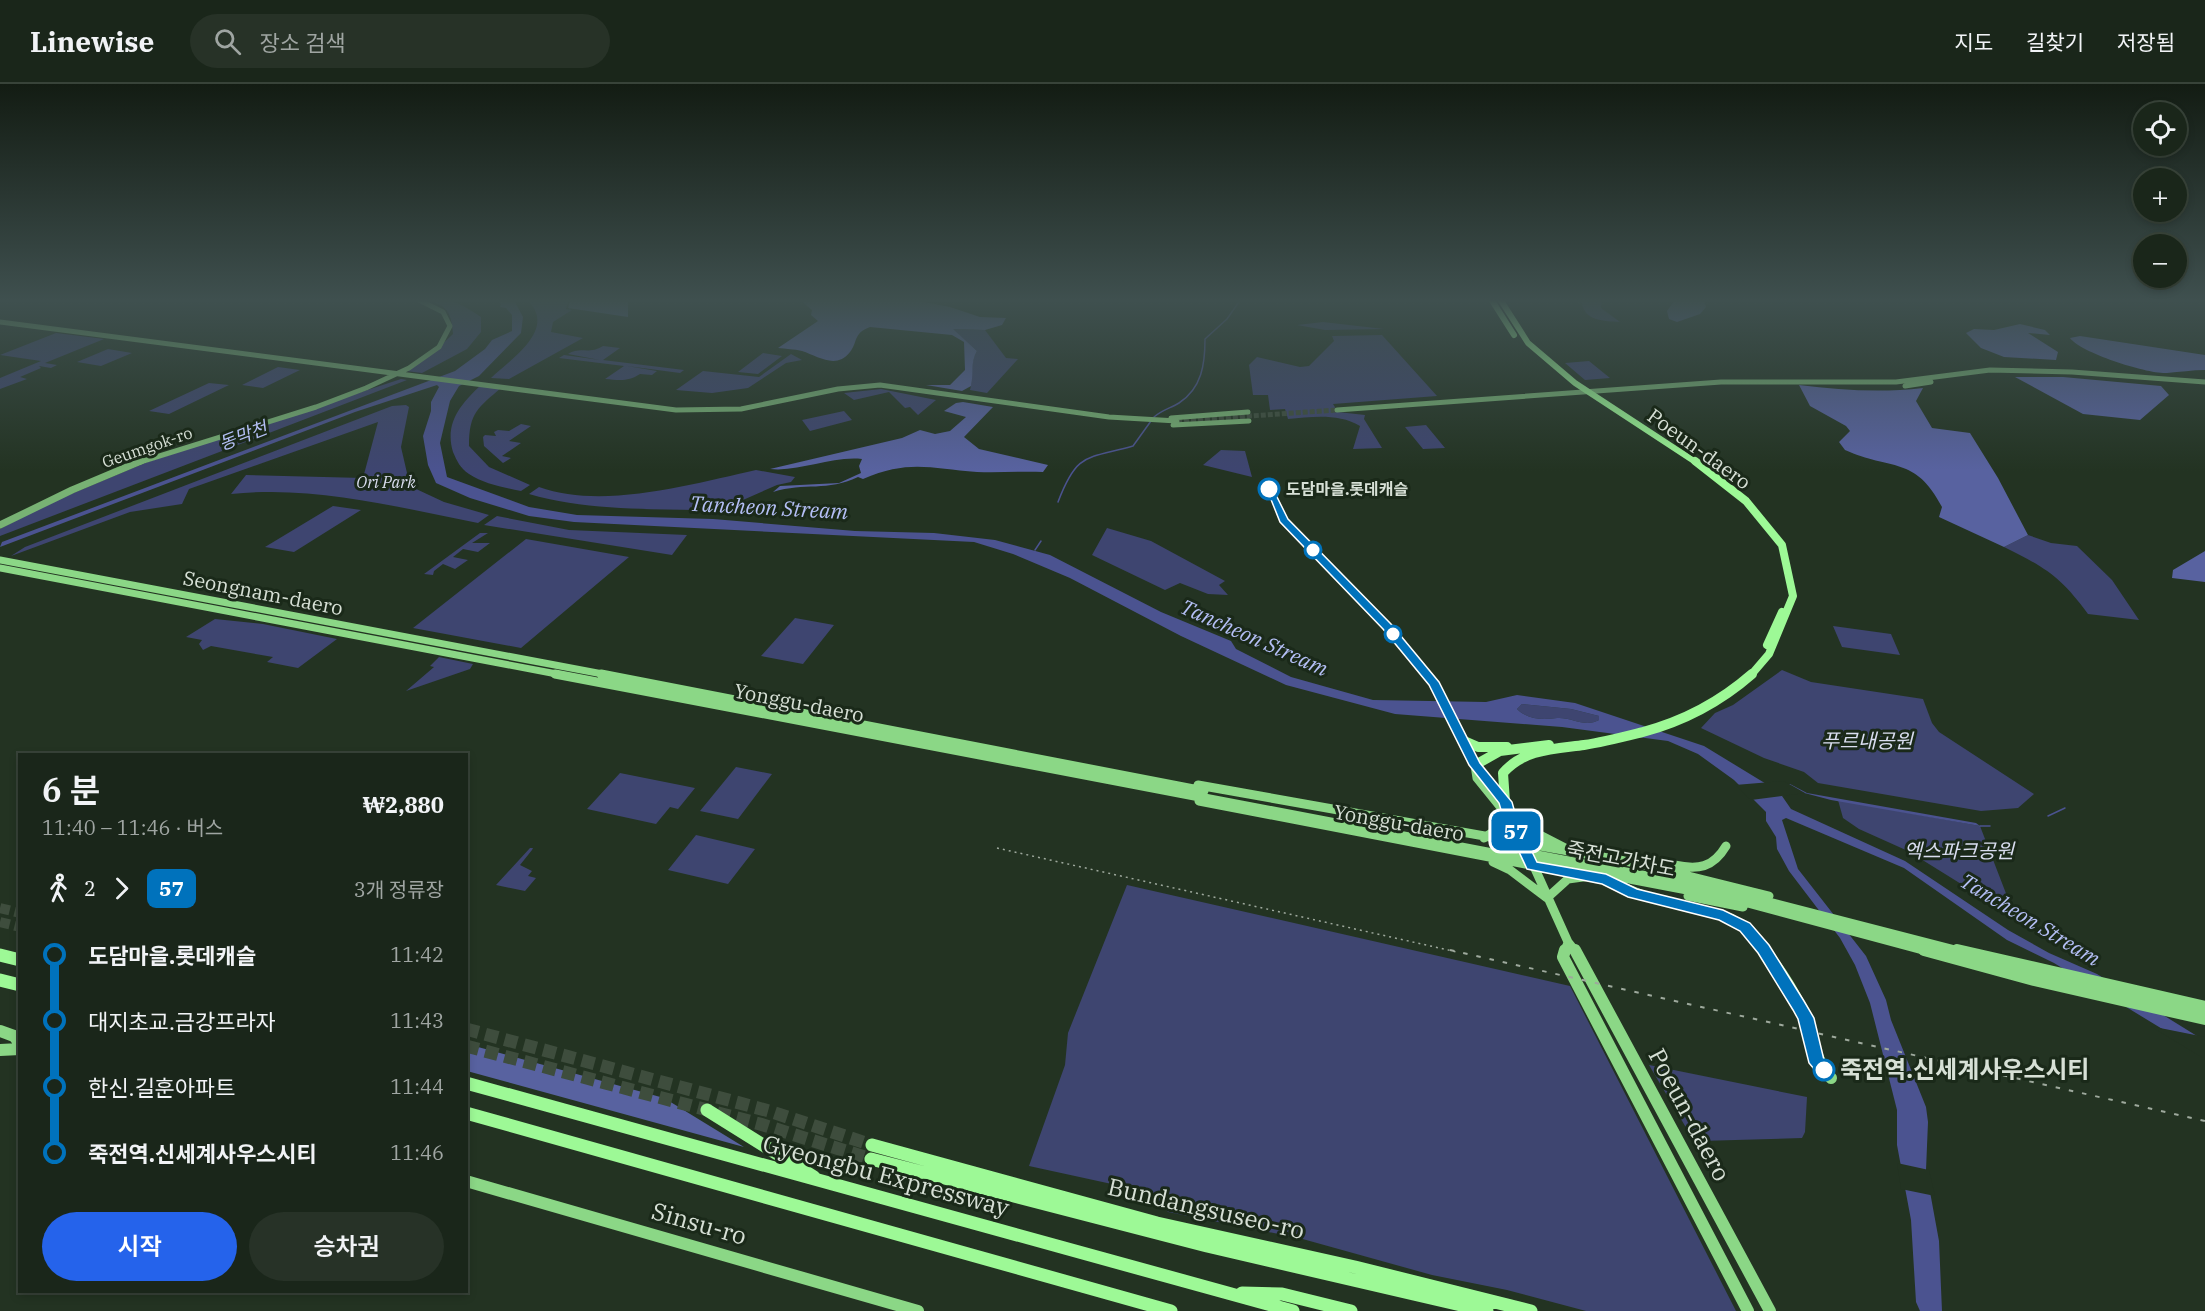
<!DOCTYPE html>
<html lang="ko">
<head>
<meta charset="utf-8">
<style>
	body { margin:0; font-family:"IBM Plex Serif","Noto Sans KR",serif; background:#273227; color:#f1f3f6; height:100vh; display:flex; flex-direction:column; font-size:22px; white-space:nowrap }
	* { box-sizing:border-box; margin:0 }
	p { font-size:20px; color:#9fa5a2 }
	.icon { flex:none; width:33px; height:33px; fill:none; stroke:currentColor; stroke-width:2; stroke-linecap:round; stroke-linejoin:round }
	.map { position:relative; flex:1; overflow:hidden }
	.drawer { position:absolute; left:18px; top:669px; width:450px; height:540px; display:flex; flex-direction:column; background:#1a261a; border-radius:0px; box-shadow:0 3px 9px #0003,0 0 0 2px #384339 }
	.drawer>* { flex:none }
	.badge { padding:0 12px; border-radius:9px; font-size:21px; line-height:39px }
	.controls { position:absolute; left:2133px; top:18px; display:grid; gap:12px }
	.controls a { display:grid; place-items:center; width:54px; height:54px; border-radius:50%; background:#1a261a; box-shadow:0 3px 9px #0003,0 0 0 2px #384339; font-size:30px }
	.map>.badge { position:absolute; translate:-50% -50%; box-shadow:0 0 0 3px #fff }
	.legs { display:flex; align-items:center; gap:9px; height:66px; padding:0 24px; font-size:20px }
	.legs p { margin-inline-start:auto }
	.headline { display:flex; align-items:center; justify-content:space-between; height:102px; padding:0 24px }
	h1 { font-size:33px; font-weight:600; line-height:45px }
	.primary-button { display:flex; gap:12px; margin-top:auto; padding:12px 24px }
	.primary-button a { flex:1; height:69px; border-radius:36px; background:#2563eb; color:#fff; font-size:24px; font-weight:600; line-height:69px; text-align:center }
	.primary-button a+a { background:#273227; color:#f1f3f6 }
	ul { padding:0 24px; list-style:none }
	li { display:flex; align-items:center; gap:21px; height:66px; font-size:22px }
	li i { display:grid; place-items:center; width:9px; height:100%; margin:0 8px; background:currentColor }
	li i::after { content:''; width:15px; height:15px; margin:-8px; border:4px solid; border-radius:50%; background:#1a261a }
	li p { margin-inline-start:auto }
	li:first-child i { background:linear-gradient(#0000 50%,currentColor 0) }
	li:last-child i { background:linear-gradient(currentColor 50%,#0000 0) }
	header { display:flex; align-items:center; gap:36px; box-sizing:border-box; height:84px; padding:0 30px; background:#1a261a; border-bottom:2px solid #384339 }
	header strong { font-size:28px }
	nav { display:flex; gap:33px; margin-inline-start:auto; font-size:21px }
	.search { width:420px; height:54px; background:#273227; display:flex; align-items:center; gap:15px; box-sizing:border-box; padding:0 21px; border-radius:33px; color:#9fa5a2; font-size:22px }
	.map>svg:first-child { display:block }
	.green { fill:#3e4570 }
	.forest { fill:#5862a0 }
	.water { fill:#4b5390; fill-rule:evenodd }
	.pier { fill:#233322 }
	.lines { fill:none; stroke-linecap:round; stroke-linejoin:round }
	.stream { stroke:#4b5390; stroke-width:1.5 }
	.secondary-tunnel { stroke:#3e4d3d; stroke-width:5; stroke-dasharray:5 2; stroke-linecap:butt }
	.highway-tunnel-far1 { stroke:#3e4d3d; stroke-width:10; stroke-dasharray:10 5; stroke-linecap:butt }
	.highway-tunnel { stroke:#3e4d3d; stroke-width:13; stroke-dasharray:13 7; stroke-linecap:butt }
	.secondary-far1 { stroke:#78b274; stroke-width:5 }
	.secondary { stroke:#78b274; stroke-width:7 }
	.primary-far2 { stroke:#8bd786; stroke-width:7 }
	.primary-far1 { stroke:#8bd786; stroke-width:9 }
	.primary { stroke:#8bd786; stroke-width:12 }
	.highway-far3 { stroke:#9df996; stroke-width:6 }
	.highway-far2 { stroke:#9df996; stroke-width:8 }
	.highway-far1 { stroke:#9df996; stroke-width:10 }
	.highway { stroke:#9df996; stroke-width:13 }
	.rail-far1 { stroke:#9ea99d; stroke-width:1.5; stroke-dasharray:2 4; stroke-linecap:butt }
	.rail { stroke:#9ea99d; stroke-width:2; stroke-dasharray:4.5 9; stroke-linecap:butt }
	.line-1 { fill:#0072bc; stroke:#fff; stroke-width:1.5 }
	.stop-1-dot { fill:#fff; stroke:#0072bc; stroke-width:3 }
	.labels { text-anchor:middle; stroke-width:6; stroke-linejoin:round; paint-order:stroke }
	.far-street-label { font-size:16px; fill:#d7e0d6; stroke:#1a2919 }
	.far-park-label { font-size:16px; font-style:italic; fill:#d9ddef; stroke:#1a2919 }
	.far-stop-label { font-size:16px; font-weight:bold; fill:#d7e0d6; stroke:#1a2919; text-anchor:start }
	.far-water-label { font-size:18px; font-style:italic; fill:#b4bff5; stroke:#1a2919 }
	.street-label { font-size:20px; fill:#d7e0d6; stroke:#1a2919 }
	.park-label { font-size:20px; font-style:italic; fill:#d9ddef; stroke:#1a2919 }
	.water-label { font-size:21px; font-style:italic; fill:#b4bff5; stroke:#1a2919 }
	.near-stop-label { font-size:24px; font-weight:bold; fill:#d7e0d6; stroke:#1a2919; text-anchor:start }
	.near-street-label { font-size:24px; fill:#d7e0d6; stroke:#1a2919 }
</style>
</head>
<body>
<header>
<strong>Linewise</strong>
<div class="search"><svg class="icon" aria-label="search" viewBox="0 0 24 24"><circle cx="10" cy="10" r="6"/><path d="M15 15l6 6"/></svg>장소 검색</div>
<nav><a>지도</a><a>길찾기</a><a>저장됨</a></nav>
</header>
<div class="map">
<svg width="2205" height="1227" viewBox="0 0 2205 1227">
	<rect width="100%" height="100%" fill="#233322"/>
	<path class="green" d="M 422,215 C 450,215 458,217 481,233 L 481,248 L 467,265 L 422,289 L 406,287 L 436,266 L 453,250 C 451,225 446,221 422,215 Z
		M 526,215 L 568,218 L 566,225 L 572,226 L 553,238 L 551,248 L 583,254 L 509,295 L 491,294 C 512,274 559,244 526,215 Z
		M 1558,215 L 1602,215 L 1601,224 L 1620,238 C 1605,237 1584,237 1582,219 Z
		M 1323,238 L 1384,245 L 1325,246 L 1297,241 Z
		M 952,245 L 985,246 L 1006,274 L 1018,275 L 987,309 L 970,306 C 974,293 969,280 977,267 Z
		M 56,249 L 104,255 L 45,279 L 57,281 L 51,284 L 39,282 L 41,284 L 20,293 L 27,295 L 0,305 L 0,294 L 41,277 L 0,271 Z
		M 1382,251 L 1437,312 L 1333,320 L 1338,328 L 1365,331 L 1364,335 L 1382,364 L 1353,365 L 1360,342 C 1338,329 1312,333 1288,335 L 1285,325 L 1270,326 L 1268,311 L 1253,311 L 1249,281 L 1257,273 L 1300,283 L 1309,282 L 1334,257 L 1332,252 Z
		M 603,262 L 620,264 L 603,276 L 684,286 L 680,289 L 627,282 L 657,287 L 652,291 L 640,290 C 628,298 619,296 605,295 L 624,282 L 559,274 L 564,271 L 600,276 L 568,270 C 580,262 589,271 603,262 Z
		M 108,265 L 132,269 L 101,282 L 77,278 Z
		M 763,269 L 782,272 L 758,290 L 738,288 Z
		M 791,270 L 802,276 L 786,279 L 748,304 L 712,309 L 676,306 L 703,287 L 759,293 Z
		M 1589,277 L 1610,294 L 1585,296 L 1565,279 Z
		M 278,283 L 300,286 L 263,304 L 242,301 Z
		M 401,295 L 407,296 L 0,452 L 0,445 L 52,418 L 145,379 Z
		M 209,299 L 229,301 L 169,330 L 149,327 Z
		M 482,300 L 502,303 C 478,324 469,328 469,362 L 489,383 L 530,401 L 521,407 C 503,403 484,400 469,390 C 460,384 457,377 453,368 C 444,338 462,319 482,300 Z
		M 881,305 L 936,316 L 918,331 L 910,323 L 905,324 L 889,308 L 854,316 L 844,309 Z
		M 406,321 L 409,323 L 401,363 L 407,389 L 414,404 L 444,418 L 489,431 L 478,439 C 396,423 315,401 231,410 L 246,391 L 363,394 L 378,338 L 189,405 L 182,420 L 130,428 L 11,472 L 25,463 L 392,322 Z
		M 844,327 L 852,336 L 810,347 L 802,336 Z
		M 521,340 L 531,342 L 509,357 L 521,359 L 502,372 L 511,374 L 503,379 L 484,362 L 483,353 L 485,351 L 496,352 L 494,348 L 498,346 L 509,347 Z
		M 1426,341 L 1445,364 L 1423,365 L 1405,343 Z
		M 1221,366 L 1245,367 L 1252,393 L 1203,381 Z
		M 756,386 L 795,393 L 791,398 L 777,401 L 743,416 L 741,428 C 672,423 596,430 529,410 L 539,403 C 603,426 692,400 756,386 Z
		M 333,422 L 361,426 L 294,468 L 265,463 Z
		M 497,432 L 569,446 L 687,451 L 672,471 L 484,441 Z
		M 1107,444 L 1151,457 L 1225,497 L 1219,501 L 1228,511 L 1208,510 L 1180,499 L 1165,506 L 1092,471 Z
		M 480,449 L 488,449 L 472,459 L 490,459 L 478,468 L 463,465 L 453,473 L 468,476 L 455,485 L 443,480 L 434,487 L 433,491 L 424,490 Z
		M 2028,451 L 2051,459 L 2077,462 L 2112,496 L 2139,536 L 2088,530 C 2060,492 2046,484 2004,463 Z
		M 526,455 L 629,473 L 521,564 L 413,544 Z
		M 795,534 L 834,541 L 803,580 L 761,572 Z
		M 215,535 L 263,540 L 337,555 L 298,584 L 267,578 L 273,573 L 211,562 L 203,566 L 199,560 L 202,556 L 186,553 Z
		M 1833,542 L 1891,550 L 1900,571 L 1842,563 Z
		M 439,573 L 473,580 L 470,585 L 406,607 L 434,583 L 430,582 Z
		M 1782,586 L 1811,598 L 1923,615 L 1932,639 L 1939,648 L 2034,710 L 2018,724 L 1981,727 L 1818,699 L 1804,688 L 1764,674 L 1701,644 L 1715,629 L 1733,621 Z
		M 1522,620 L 1571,625 L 1599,632 L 1599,636 C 1585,644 1572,633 1557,634 C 1543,636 1528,636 1517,625 Z
		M 736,683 L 772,690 L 738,735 L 700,727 Z
		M 620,689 L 695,704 L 678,725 L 670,723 L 656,740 L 587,725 Z
		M 1838,716 L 1980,742 L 2012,825 L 1966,803 L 1908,767 L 1859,745 L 1843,734 Z
		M 696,751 L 755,765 L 728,800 L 668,786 Z
		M 530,764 L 533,764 L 532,766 L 520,781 L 532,787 L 528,792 L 536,794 L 525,807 L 496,801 Z
		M 1127,801 L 1570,902 L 1736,1227 L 1586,1227 L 1507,1206 L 1432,1191 L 1299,1154 L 1168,1128 L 1153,1109 L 1029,1082 L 1065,981 L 1068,949 Z
		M 1649,981 L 1807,1013 L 1805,1048 L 1802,1054 L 1700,1057 L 1691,1052 Z"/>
	<path class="forest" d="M 559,215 L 628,215 L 628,233 L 568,224 L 570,217 Z
		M 799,215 L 908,215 L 950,223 L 980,233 L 1006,234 L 1002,241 L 985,246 L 953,245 L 977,267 C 970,279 974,289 971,302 L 962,307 L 926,301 L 950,301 L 965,286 L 964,258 L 952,251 L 870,243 C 853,249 858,258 850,268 C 836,286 818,272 802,267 C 794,265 786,265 778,264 L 818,237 L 811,231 L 812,226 Z
		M 1665,215 L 1704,215 L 1706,223 L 1700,230 L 1677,238 L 1669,235 L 1667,227 L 1674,217 Z
		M 2020,240 L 2045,246 L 2050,251 L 2028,249 L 2058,268 L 2056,276 L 2004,273 L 1981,264 L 1966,249 L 1974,245 L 1994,246 Z
		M 2080,252 L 2205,271 L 2205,286 C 2192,286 2180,288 2167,289 C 2147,290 2081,269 2070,254 Z
		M 2015,293 L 2063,293 L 2161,302 L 2169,311 L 2140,336 L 2083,330 Z
		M 1799,301 C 1841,306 1880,309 1923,304 L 1916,317 L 1932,344 L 1970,349 L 1998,394 L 2028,451 L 2004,463 L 1939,433 L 1942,423 C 1915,371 1891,387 1845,366 L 1839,358 L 1850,347 L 1846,342 L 1810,322 Z
		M 963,318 L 993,323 L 964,353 L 979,365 L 1048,381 L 1043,388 C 1021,387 999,389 977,388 C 931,385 910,375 863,395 L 858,393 C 827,408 805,398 773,408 L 780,402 L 839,399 L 861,389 L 859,382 L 862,375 C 830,372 801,388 770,385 L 902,354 L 920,346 L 935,350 L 950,347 L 966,333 L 944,327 L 956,319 Z
		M 2205,467 L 2205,498 L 2172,494 L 2173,486 Z
		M 467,960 L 664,1014 L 744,1063 L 467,987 Z"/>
	<path class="water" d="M 495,215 L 512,215 L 515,218 L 523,233 L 521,249 L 479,292 L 459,302 L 450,317 L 440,359 L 447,393 L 529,423 L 577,431 L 713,435 L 855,447 L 934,449 L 995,456 L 1050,471 L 1161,528 L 1231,557 L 1236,565 L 1291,593 L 1373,616 L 1486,618 L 1517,611 L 1575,619 L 1704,662 L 1768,701 L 1790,700 L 1807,709 L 1976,739 L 1980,742 L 1831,716 L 1793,706 L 1782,712 L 1791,725 L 1905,777 L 2008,846 L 2049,869 L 2097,890 L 2205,957 L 2205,971 L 2054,879 L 2007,856 L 1904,784 L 1786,734 L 1782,736 L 1798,785 L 1866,872 L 1886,916 L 1891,936 L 1926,1023 L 1928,1038 L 1926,1086 L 1939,1157 L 1942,1227 L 1920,1227 L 1916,1218 L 1911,1136 L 1897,1061 L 1897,1026 L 1870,919 L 1855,881 L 1840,854 L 1789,787 L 1777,765 L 1776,753 L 1766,737 L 1766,728 L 1734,696 L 1698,670 L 1668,657 L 1562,643 L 1395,630 L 1286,601 L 1181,552 L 1070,494 L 1013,470 L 974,458 L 574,438 L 529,432 L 470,414 L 436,399 L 428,381 L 423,352 L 431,327 L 431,318 L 439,303 L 437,301 L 355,328 L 0,463 L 2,458 L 455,287 L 485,265 L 492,256 L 512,247 L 512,231 L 506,224 L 500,223 L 501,220 ZM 1522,620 L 1571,625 L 1599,632 L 1599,636 C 1585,644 1572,633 1557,634 C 1543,636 1528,636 1517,625 Z"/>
	<path class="pier" d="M 1784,697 L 1805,709 L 1751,716 L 1735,701 Z
		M 2150,942 L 2205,953 L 2205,974 L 2203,974 Z
		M 1897,1079 L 1929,1086 L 1935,1112 L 1901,1105 Z"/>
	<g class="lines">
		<path class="stream" d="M 1154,333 C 1162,326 1171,324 1179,319 C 1202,304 1205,280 1205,255 L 1227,235 L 1241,215
			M 1058,418 C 1077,368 1086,375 1133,362 L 1151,337
			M 1035,466 L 1041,457
			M 2048,732 L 2065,724
			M 1980,742 L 1990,742"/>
		<path class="secondary-tunnel" d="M 1177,337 L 1337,326"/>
		<path class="highway-tunnel-far1" d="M 0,824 L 20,829
			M 0,838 L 20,843"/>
		<path class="highway-tunnel" d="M 466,945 L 769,1027 L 872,1061
			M 466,962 L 760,1040 L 871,1075"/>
		<path class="secondary-far1" d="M 0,238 L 676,326 L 741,325 L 838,305 L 880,301 L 1109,333 L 1177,337
			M 1905,302 L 1931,298
			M 1337,326 L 1721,298 L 1896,298 L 1990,286 L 2072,288 L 2205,298
			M 1171,334 L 1248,328
			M 1173,341 L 1249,337
			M 137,379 L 316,323 L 366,304 L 409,284 L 439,263 L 450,242 L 443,228 L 417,215"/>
		<path class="secondary" d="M 0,441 L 72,406 L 141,377"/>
		<path class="primary-far2" d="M 0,476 L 608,591
			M 0,484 L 562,591"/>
		<path class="primary-far1" d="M 555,590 L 1729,814 L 1930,868
			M 601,590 L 1204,707
			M 1475,681 L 1477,694 L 1511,736 L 1567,765
			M 1198,701 L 1636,779 L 1769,812
			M 1199,717 L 1546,784
			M 1505,718 L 1568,858 L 1576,868
			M 1484,754 L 1511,736
			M 1532,770 L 1730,808 L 1963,868
			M 1493,778 L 1510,786 L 1547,814 L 1568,795 L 1590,792
			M 1674,781 C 1698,786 1713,784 1726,762
			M 1606,796 L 1648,813 L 1731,834 L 1745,844 L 1766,868
			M 1688,812 L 1743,823
			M 1565,868 L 1568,858"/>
		<path class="primary" d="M 1565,866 L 1563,873 L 1748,1227
			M 1575,866 L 1770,1227
			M 1764,866 C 1779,885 1792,905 1802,926 C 1812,950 1813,974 1831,994
			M 1924,866 L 2034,896 L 2205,935
			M 1957,866 L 2205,923
			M 0,947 L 14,952 L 20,960
			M 0,966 L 20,965
			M 466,1097 L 918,1227"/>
		<path class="highway-far3" d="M 1491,215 L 1514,251
			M 1500,215 L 1528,259 L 1575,299 L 1697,379"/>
		<path class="highway-far2" d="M 1695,377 L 1746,417 L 1782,461 L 1793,512 L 1769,570 L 1751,591
			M 1767,561 L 1782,528"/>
		<path class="highway-far1" d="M 1462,656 L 1478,663 L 1507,663
			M 1475,681 L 1500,667 L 1549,661
			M 1505,718 L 1503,689 C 1524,665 1554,665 1584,661 C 1604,658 1623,653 1643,648 C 1684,637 1720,618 1752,590"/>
		<path class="highway" d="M 0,871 L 20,876
			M 0,896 L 20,901
			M 466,999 L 1293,1227
			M 707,1026 L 814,1093
			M 466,1029 L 1171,1227
			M 872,1061 L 1157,1139 L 1355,1183 L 1531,1227
			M 871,1075 L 1207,1162 L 1487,1227
			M 1242,1209 L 1282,1210 L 1351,1227"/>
		<path class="rail-far1" d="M 997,764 L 1457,868"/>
		<path class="rail" d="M 1450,866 L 2205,1037"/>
	</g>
	<linearGradient id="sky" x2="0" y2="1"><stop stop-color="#131c13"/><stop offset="0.56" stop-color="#3f504f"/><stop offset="1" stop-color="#3f504f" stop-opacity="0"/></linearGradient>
	<rect width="2205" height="387" fill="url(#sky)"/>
	<path class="line-1" d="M 1266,403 L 1272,403 L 1288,435 L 1391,540 L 1439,598 L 1480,679 L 1512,718 L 1517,736 L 1537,778 L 1606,790 L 1637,805 L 1723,826 L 1750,839 L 1769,861 L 1804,917 L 1814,934 L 1824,976 L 1832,986 L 1830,991 L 1819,991 L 1809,979 L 1798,935 L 1793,926 L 1758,869 L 1740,847 L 1719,836 L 1628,813 L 1602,800 L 1527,785 L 1504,736 L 1499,719 L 1469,681 L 1429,601 L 1383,545 L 1280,438 Z"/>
	<g class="stop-1-dot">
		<circle cx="1269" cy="405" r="10"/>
		<circle cx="1313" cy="466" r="8"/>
		<circle cx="1393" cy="550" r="8"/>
		<circle cx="1824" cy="986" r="10"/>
	</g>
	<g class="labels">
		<g class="far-street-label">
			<text transform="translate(147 363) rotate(-19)" y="6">Geumgok-ro</text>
		</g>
		<g class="far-park-label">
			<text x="386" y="404">Ori Park</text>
		</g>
		<g class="far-stop-label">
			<text x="1286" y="411">도담마을.롯데캐슬</text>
		</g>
		<g class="far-water-label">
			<text transform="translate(243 352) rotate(-21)" y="6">동막천</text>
		</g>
		<g class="street-label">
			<text transform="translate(1699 365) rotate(36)" y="7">Poeun-daero</text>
			<text transform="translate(263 509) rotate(11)" y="7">Seongnam-daero</text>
			<text transform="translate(799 619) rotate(11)" y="7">Yonggu-daero</text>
			<text transform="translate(1399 739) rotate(10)" y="7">Yonggu-daero</text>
			<text transform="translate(1621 775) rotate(11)" y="7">죽전고가차도</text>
		</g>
		<g class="park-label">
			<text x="1867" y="664">푸르내공원</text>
			<text x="1959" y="774">엑스파크공원</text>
		</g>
		<g class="water-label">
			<text transform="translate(769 424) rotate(3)" y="7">Tancheon Stream</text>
			<text transform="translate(1254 554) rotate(24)" y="7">Tancheon Stream</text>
			<text transform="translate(2030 836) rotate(31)" y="7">Tancheon Stream</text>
		</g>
		<g class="near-stop-label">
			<text x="1840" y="994">죽전역.신세계사우스시티</text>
		</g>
		<g class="near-street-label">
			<text transform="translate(1689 1031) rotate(62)" y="8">Poeun-daero</text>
			<text transform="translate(886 1092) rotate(15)" y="8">Gyeongbu Expressway</text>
			<text transform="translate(1206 1125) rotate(13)" y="8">Bundangsuseo-ro</text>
			<text transform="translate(699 1140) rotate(16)" y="8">Sinsu-ro</text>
		</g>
	</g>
</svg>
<div class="controls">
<a><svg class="icon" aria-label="locate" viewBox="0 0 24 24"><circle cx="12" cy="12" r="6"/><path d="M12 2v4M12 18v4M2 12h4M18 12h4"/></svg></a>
<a>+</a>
<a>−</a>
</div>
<b class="badge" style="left:1516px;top:747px;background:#0072bc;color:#fff">57</b>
<section class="drawer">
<div class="headline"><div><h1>6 분</h1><p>11:40 – 11:46 · 버스</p></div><b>₩2,880</b></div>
<div class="legs"><svg class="icon" aria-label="walk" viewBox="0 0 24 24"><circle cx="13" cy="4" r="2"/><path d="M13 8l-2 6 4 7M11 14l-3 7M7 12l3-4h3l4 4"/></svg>2<svg class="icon" aria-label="forward" viewBox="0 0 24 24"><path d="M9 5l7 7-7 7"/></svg><b class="badge" style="background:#0072bc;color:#fff">57</b><p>3개 정류장</p></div>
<ul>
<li><i style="color:#0072bc"></i><b>도담마을.롯데캐슬</b><p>11:42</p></li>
<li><i style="color:#0072bc"></i><span>대지초교.금강프라자</span><p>11:43</p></li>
<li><i style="color:#0072bc"></i><span>한신.길훈아파트</span><p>11:44</p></li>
<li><i style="color:#0072bc"></i><b>죽전역.신세계사우스시티</b><p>11:46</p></li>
</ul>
<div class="primary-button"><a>시작</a><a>승차권</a></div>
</section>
</div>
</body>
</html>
